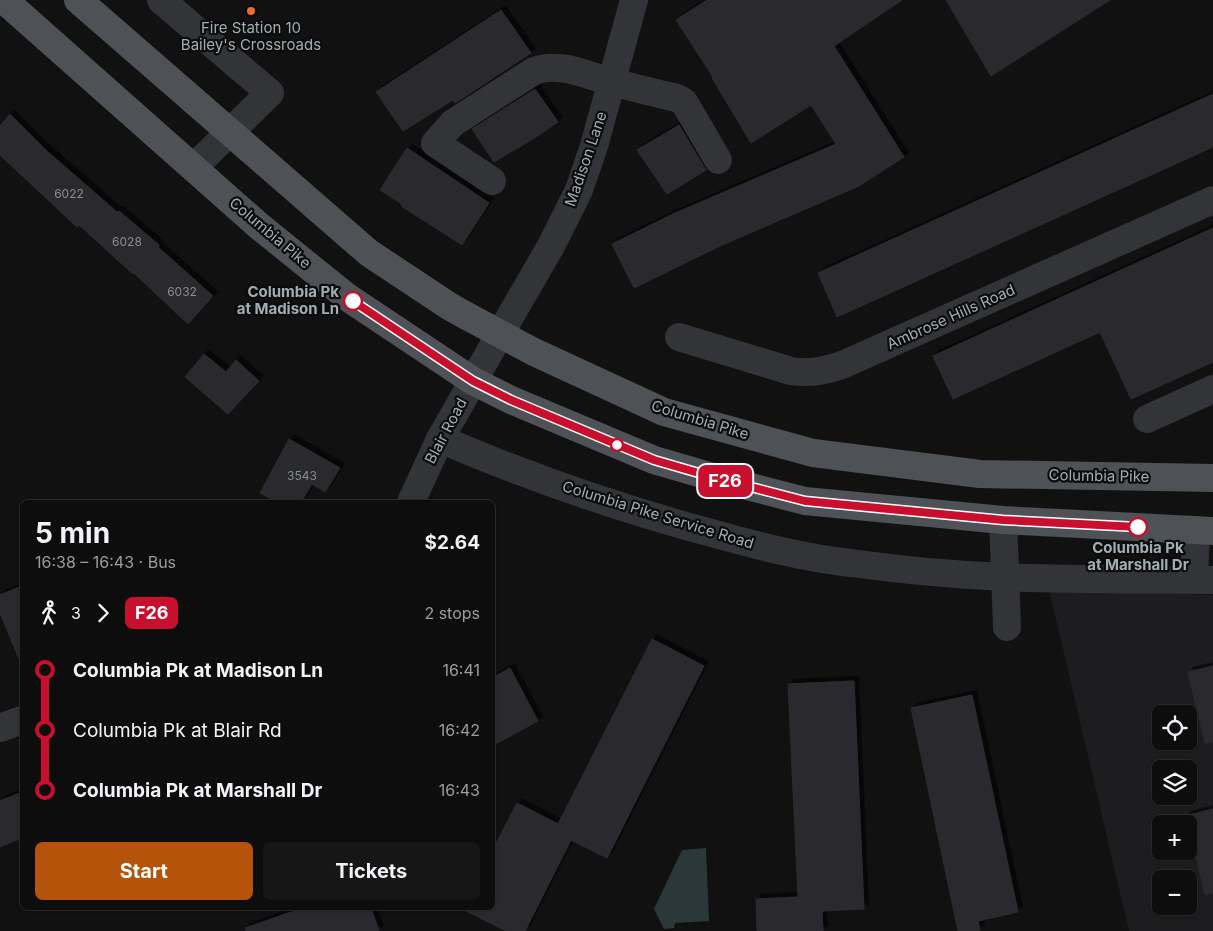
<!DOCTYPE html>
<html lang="en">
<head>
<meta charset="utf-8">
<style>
	body { margin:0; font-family:Inter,sans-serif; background:#161617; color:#f1f3f6; height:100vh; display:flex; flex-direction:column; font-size:19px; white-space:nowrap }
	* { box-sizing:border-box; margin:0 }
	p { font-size:16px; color:#9a9c9e }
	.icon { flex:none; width:28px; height:28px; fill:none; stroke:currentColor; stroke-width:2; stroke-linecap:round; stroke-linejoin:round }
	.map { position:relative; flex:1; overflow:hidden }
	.details { position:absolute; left:20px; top:500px; width:475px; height:410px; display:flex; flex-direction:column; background:#0d0d0e; border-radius:8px; box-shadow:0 1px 4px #0004,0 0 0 1px #2d2d2e }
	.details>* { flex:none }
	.badge { padding:0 10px; border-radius:8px; font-size:18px; line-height:32px }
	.tools { position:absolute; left:1152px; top:705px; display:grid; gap:10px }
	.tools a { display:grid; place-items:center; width:45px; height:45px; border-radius:8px; background:#0d0d0e; box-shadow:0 1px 4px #0004,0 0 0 1px #2d2d2e; font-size:25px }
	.map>.badge { position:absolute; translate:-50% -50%; box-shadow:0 0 0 2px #fff }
	.legs { display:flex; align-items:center; gap:8px; height:55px; padding:0 15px; font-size:16px }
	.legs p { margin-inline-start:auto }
	.head { display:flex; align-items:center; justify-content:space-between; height:85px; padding:0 15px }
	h1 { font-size:28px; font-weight:700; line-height:38px }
	.button { display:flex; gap:10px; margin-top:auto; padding:10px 15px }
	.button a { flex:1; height:58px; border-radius:8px; background:#b45309; color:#fff; font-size:20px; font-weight:700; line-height:58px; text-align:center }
	.button a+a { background:#161617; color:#f1f3f6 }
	ul { padding:0 15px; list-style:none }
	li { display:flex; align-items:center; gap:18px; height:60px; font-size:19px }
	li i { display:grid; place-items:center; width:8px; height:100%; margin:0 6px; background:currentColor }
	li i::after { content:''; width:12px; height:12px; margin:-6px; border:4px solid; border-radius:50%; background:#0d0d0e }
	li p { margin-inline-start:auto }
	li:first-child i { background:linear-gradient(#0000 50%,currentColor 0) }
	li:last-child i { background:linear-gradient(currentColor 50%,#0000 0) }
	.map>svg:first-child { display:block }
	.built { fill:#1d1d1f; fill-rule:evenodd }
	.water { fill:#2b383a }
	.building { fill:#2c2c2e; stroke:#2b2c2e; filter:url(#shadow) }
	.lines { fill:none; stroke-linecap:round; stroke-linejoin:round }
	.minor { stroke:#323437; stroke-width:28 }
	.tertiary { stroke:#323437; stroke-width:28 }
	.primary { stroke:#4e5256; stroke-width:28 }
	.line-1-casing { stroke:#fff; stroke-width:11 }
	.line-1 { stroke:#c8102e; stroke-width:8 }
	.poi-dot { fill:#eb6e2f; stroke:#0c0c0d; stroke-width:2 }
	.stop-1-dot { fill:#fff; stroke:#c8102e; stroke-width:2.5 }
	.labels { text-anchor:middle; stroke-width:4.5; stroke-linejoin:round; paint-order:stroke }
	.number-label { font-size:12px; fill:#848d91 }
	.poi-label { font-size:15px; fill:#a2adb2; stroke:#0c0c0d }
	.street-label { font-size:15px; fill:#a2adb2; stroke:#0c0c0d }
	.stop-label { font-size:15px; font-weight:bold; fill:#a2adb2; stroke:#0c0c0d; text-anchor:end }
</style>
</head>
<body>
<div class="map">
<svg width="1213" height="931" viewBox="0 0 1213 931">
	<defs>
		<filter id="shadow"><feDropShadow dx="4.5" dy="-4.5" stdDeviation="0" flood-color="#0009"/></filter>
	</defs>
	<rect width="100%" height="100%" fill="#111112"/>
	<path class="built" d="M 1049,589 L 1213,595 L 1213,931 L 1129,931 ZM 1161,714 L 1189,714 L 1189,741 L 1161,741 ZM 1161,769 L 1189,769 L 1189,796 L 1161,796 ZM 1161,824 L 1189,824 L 1189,851 L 1161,851 ZM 1161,879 L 1189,879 L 1189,906 L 1161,906 Z"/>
	<path class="water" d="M 706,848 L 709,921 L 675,923 L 674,928 L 664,929 L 654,909 L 682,850 Z"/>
	<path class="building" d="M 707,0 L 902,0 L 834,46 L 904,157 L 859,186 L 720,246 L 634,288 L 612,244 L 673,214 L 836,144 L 811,105 L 751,143 L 712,78 L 713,77 L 676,20 Z
		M 946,0 L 1110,0 L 991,76 Z
		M 501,10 L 531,53 L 455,103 L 453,100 L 403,131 L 376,92 Z
		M 535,89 L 558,122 L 536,137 L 494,162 L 472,129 Z
		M 1213,94 L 1213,147 L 837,317 L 818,273 Z
		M 10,114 L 48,152 L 117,212 L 119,211 L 159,245 L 158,247 L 213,296 L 188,324 L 134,273 L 133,274 L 79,225 L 77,227 L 0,155 L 0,126 Z
		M 679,125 L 706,170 L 667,194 L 637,150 Z
		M 407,148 L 489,203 L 462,245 L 401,206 L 402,204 L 380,190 Z
		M 1213,228 L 1213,362 L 1131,399 L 1100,332 L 953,399 L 933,356 Z
		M 204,354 L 226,372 L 236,360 L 259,381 L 228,414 L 185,377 Z
		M 289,439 L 340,468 L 325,492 L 312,484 L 301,502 L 276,502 L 260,493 Z
		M 22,586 L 22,666 L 0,613 L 0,595 Z
		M 652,639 L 704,666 L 607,858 L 571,840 L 525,931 L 506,931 L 460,908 L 492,908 L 492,851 L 517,803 L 558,824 Z
		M 1213,666 L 1213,742 L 1205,743 L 1188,672 Z
		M 510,668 L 538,721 L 492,746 L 492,678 Z
		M 854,681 L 864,909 L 822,911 L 823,931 L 757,931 L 756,899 L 798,897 L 788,684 Z
		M 972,695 L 1018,912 L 978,921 L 980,931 L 958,931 L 911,708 Z
		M 22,792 L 22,838 L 0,847 L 0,801 Z
		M 1213,809 L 1213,893 L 1205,894 L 1186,816 Z
		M 303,908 L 371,908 L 379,931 L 246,931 L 245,928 Z"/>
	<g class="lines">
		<path class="minor" d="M 161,0 L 270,93 L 194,167
			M 492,181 L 435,143 L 453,123 L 534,71 C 560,61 587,76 613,82 C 634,88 655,93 677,98 L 684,102 L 718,160
			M 500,334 L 551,246 L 579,190 L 594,146 L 634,0
			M 679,337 L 791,371 C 809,374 825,371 842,365 L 1213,200
			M 1147,419 L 1213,389
			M 440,439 C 529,477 621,509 715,534 C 759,546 805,558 851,563 C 902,570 954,575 1006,577 C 1075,580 1144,579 1213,580
			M 1003,520 L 1007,627
			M 1194,580 L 1196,530"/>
		<path class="tertiary" d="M 411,502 L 440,439 L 500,334
			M 0,728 L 22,720"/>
		<path class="primary" d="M 4,0 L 259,226 L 347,297 L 473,381 L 511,400 L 654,460 L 716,478 L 805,501 L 1003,520 L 1213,531
			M 78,0 L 369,253 L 449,306 L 465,315 L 534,352 L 664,412 L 813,453 L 980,474 L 1213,478"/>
	</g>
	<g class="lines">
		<defs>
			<path id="line-1" d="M 353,301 L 473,381 L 511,400 L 654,460 L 716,478 L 805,501 L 1003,520 L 1138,527"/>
		</defs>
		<use href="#line-1" class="line-1-casing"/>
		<use href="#line-1" class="line-1"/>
	</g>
	<circle class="poi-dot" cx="251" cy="11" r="5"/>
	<g class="stop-1-dot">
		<circle cx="353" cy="301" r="9"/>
		<circle cx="617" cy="445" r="6"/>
		<circle cx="1138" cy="527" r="9"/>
	</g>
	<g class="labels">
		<g class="number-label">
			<text x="69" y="198">6022</text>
			<text x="127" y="246">6028</text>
			<text x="182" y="296">6032</text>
			<text x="302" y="480">3543</text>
		</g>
		<g class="poi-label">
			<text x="251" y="33">Fire Station 10<tspan x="251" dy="17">Bailey's Crossroads</tspan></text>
		</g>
		<g class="street-label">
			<text transform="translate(586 159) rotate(-71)" y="5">Madison Lane</text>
			<text transform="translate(270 233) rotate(40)" y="5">Columbia Pike</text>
			<text transform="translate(951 317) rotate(-24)" y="5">Ambrose Hills Road</text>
			<text transform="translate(700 420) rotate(17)" y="5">Columbia Pike</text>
			<text transform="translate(446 431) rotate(-62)" y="5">Blair Road</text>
			<text transform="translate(1099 476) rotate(1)" y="5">Columbia Pike</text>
			<text transform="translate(658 515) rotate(17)" y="5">Columbia Pike Service Road</text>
		</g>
		<g class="stop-label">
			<text x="339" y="297">Columbia Pk<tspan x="339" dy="17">at Madison Ln</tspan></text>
			<text x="1138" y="553" text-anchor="middle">Columbia Pk<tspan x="1138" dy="17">at Marshall Dr</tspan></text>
		</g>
	</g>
</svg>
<div class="tools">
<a><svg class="icon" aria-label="locate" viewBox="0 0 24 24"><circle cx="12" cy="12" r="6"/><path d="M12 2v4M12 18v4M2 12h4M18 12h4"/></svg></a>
<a><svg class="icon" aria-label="layers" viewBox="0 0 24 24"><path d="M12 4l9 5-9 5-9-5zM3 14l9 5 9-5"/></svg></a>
<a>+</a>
<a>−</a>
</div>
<b class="badge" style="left:725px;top:481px;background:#c8102e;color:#fff">F26</b>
<section class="details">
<div class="head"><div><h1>5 min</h1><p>16:38 – 16:43 · Bus</p></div><b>$2.64</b></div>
<div class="legs"><svg class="icon" aria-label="walk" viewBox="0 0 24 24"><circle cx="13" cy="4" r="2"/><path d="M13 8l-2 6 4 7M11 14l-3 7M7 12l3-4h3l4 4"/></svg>3<svg class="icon" aria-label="forward" viewBox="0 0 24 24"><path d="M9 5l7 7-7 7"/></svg><b class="badge" style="background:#c8102e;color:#fff">F26</b><p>2 stops</p></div>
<ul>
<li><i style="color:#c8102e"></i><b>Columbia Pk at Madison Ln</b><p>16:41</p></li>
<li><i style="color:#c8102e"></i><span>Columbia Pk at Blair Rd</span><p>16:42</p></li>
<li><i style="color:#c8102e"></i><b>Columbia Pk at Marshall Dr</b><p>16:43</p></li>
</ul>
<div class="button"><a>Start</a><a>Tickets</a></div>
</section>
</div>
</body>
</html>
